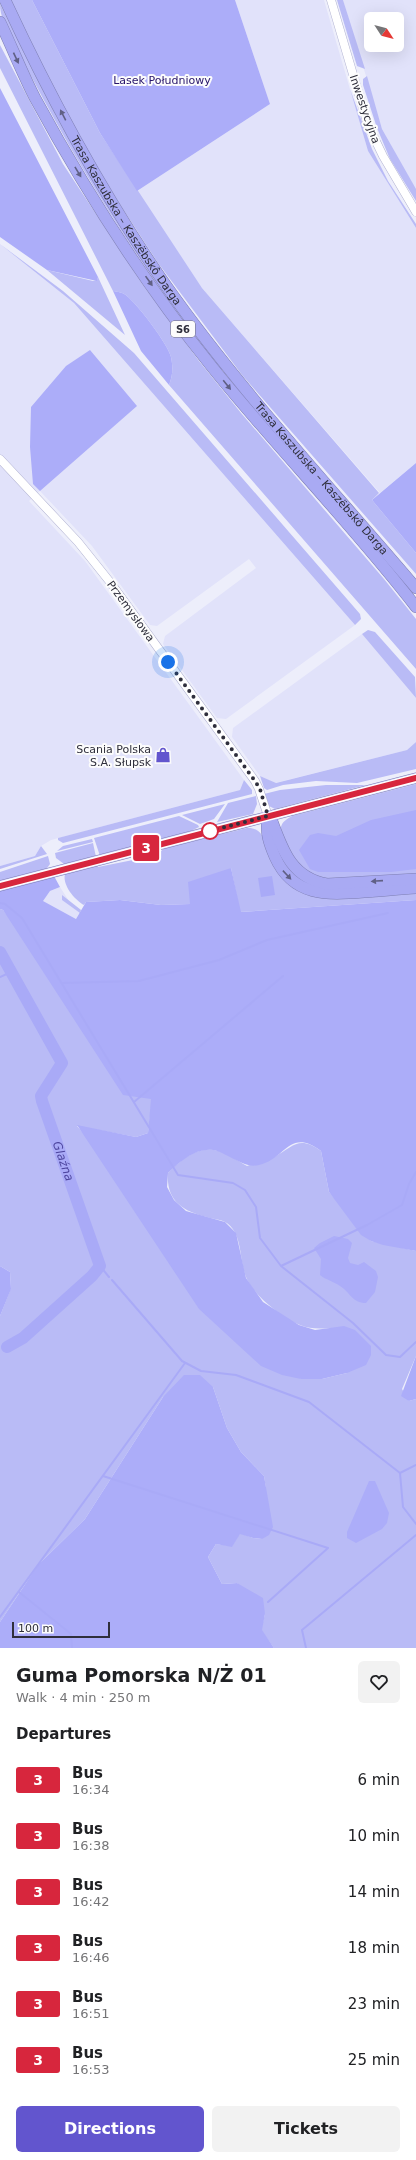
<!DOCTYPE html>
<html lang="en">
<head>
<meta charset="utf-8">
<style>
	body { margin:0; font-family:"DejaVu Sans",sans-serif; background:#f2f2f2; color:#202124; height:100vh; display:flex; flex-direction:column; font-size:15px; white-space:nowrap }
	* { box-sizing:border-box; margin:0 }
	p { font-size:13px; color:#757577 }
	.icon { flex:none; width:22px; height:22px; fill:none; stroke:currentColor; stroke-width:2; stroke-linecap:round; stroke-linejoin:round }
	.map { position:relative; height:1648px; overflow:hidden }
	.sheet { display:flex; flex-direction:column; background:#fff; flex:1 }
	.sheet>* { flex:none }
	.badge { padding:0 8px; border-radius:3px; font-size:14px; line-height:26px }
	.needle { width:26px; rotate:126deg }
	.tools { position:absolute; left:364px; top:12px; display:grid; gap:8px }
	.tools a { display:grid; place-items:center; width:40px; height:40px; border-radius:6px; background:#fff; box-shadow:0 4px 16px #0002; font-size:20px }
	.scale { position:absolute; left:12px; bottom:10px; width:98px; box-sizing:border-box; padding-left:4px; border:2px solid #2f2f3c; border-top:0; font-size:11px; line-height:14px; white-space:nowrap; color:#2f2f3c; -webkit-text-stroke:3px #fcfcfc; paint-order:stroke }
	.you { position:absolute; width:20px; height:20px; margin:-10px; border:3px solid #fff; border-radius:50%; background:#1a73e8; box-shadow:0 0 0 6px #1a73e833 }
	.map>.badge { position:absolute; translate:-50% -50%; box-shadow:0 0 0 2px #fff }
	h2 { padding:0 16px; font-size:15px; line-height:36px }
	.round { display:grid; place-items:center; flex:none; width:42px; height:42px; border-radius:6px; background:#f2f2f2 }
	.head { display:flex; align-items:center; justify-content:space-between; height:68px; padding:0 16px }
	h1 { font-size:19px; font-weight:800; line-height:30px }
	.cta { display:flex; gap:8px; margin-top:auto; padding:8px 16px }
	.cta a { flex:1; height:46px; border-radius:6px; background:#6255ce; color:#fff; font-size:16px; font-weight:800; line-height:46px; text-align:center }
	.cta a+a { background:#f2f2f2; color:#202124 }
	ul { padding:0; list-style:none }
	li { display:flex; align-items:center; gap:12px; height:56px; padding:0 16px }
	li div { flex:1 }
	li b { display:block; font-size:15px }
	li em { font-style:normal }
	li .badge { min-width:44px; font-weight:700; text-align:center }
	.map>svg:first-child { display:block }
	.built { fill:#e1e2fa; fill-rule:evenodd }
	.green { fill:#b9bbf6 }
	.forest { fill:#acadf9 }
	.water { fill:#a9aaf7 }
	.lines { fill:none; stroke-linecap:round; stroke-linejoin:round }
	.stream { stroke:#a9aaf7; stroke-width:2 }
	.river { stroke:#a9aaf7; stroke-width:12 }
	.minor-casing { stroke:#b1b2d1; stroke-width:9 }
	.major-casing { stroke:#7e7fb3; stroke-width:11 }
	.highway-casing { stroke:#7e7fb3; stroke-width:12 }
	.minor { stroke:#fff; stroke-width:8 }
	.major { stroke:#cbccf8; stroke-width:10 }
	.highway { stroke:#a9aaf3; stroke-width:11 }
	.oneway { fill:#606085 }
	.line-casing { stroke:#fff; stroke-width:9 }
	.line { stroke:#d7263d; stroke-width:6 }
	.walk { stroke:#2f2f3c; stroke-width:4; stroke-dasharray:0 7.2 }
	.stop-dot { fill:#fff; stroke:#d7263d; stroke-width:2 }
	.labels { text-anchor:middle; stroke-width:4; stroke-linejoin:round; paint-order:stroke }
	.shield { fill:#fcfcfc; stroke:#6c6c76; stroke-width:1 }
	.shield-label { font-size:10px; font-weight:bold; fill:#2f2f3c }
	.park-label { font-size:11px; fill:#261369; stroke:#fcfcfc }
	.street-label { font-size:11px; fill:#2f2f3c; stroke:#fcfcfc }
	.poi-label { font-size:11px; fill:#2f2f3c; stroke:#fcfcfc; text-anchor:end }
	.water-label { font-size:12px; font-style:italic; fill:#4d459e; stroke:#fcfcfc }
</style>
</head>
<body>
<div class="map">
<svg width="416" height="1648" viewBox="0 0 416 1648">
	<rect width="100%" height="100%" fill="#edeefb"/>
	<path class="built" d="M 235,0 L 324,0 L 368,151 L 416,228 L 416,463 L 380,493 L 202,288 L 137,191 L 270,104 Z
		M 343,0 L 416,0 L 416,190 L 382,129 ZM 371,19 L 397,19 L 397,45 L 371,45 Z
		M 0,244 L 74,303 L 355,625 L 226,719 L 217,718 L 163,644 L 165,636 L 256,568 L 249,559 L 157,626 L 150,625 L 92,546 L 40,491 L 29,501 L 85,561 L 244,780 L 240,790 L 51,840 L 41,846 L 35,856 L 0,866 Z
		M 362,634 L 416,698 L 416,742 L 407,750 L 275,783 L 260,776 L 232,737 L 233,728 Z
		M 60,887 L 69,901 L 81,910 L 76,919 L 42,901 L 50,891 Z"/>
	<path class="green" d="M 9,0 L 32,0 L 100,133 L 202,288 L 379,493 L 372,500 L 416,553 L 416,574 L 242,375 L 158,263 L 119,203 L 76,132 Z
		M 337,0 L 343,0 L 365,69 L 357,66 Z
		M 0,4 L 57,117 L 223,368 L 221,371 C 148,278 87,182 32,78 C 22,58 0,26 0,4 Z
		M 0,45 L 63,164 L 143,285 L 199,361 L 241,413 L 384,579 L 416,619 L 416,669 L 169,385 C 173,375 173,367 171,357 C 168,344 138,305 127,296 C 123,292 118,292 113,291 L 0,68 Z
		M 367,76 L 382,129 L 416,189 L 416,201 L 390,159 L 377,128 L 363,85 L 363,79 Z
		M 350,89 L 372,149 L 388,181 L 416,224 L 416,228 L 368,151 Z
		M 0,244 L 63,291 L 134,353 L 360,614 L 361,619 L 355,625 L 74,303 Z
		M 47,270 L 93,281 L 97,280 L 98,277 L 125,335 Z
		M 368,630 L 375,632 L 415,677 L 416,698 L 362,634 Z
		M 416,742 L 416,769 L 357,783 L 316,781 L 283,785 L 267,790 L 264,788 L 260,776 L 276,783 L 407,750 Z
		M 244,780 L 252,790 L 252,794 L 63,843 L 58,840 L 58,838 L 240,790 Z
		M 416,784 L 416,875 L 330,880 C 319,878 308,873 299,866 C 294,862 280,834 281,827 C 282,822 287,819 292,816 Z
		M 326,785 L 366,785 L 275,809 L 269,806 L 264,794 L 280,790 Z
		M 256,796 L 257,804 L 253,814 L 217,822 L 228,803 Z
		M 225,804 L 214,819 L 200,824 L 182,815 Z
		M 179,816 L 198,825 L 199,827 L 183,835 L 100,856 L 94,838 Z
		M 247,828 C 267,827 265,850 273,863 C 277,870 283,875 288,881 L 416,892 L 416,900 L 240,912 L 231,868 L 191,904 L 161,905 L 120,900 L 86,902 L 84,905 C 75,900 62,885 65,874 L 97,864 L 98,867 L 143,858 L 143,861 L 150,859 L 149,857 L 157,854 L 165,848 Z
		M 92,839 L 93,842 L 57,851 L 63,846 Z
		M 93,843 L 96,857 L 64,864 L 56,858 L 55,853 Z
		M 41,846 L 47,854 L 0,869 L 0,866 L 35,856 Z
		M 48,856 L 50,864 L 45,871 L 0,882 L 0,872 Z
		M 62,895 L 81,910 L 80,913 L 62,900 Z
		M 0,909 L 3,910 L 152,1099 L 148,1133 L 136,1137 L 77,1126 L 301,1379 L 322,1379 L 347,1373 L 330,1328 C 319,1329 310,1329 300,1325 C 282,1318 253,1295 246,1277 C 239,1260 243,1232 225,1222 C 220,1219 212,1219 207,1217 C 182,1211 166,1200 168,1173 C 180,1161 195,1147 214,1150 C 224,1151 238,1161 247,1166 C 256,1163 266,1161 274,1157 C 294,1146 299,1135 321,1151 L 329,1192 L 371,1241 L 416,1251 L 416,1356 L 402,1389 L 409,1401 L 416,1399 L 416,1648 L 274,1648 L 261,1630 L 265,1614 L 237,1583 L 222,1584 L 208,1557 L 216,1544 L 232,1546 L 240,1533 L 253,1538 L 262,1539 L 266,1489 L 264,1476 L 241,1452 L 227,1428 L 213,1387 L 163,1397 L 85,1519 L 38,1565 L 0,1622 L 0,1316 L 11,1288 L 10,1272 L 0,1266 Z"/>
	<path class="forest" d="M 32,0 L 235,0 L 270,104 L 137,191 L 100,133 Z
		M 0,88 L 98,277 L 97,281 L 47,270 L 0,237 Z
		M 113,291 C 118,292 123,292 127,296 C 138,305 168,344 171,357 C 173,367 173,375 169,385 L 141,351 Z
		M 90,350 L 137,406 L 40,491 L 33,484 L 30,447 L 31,407 L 66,366 Z
		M 416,463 L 416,553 L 372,500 Z
		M 416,810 L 416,869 L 391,872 L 318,872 L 310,869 L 299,850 L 310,835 L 318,833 L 336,836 L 371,820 Z
		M 231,868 L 241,912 L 416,900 L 416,1251 L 383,1245 L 371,1241 L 361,1235 L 329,1192 L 321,1151 C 289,1127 285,1160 259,1165 C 250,1167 244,1164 236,1160 C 229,1157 220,1151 213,1150 C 195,1148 181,1161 168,1173 L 167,1187 L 174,1200 L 186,1211 L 225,1222 L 236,1233 L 246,1278 L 263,1302 L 299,1325 L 315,1330 L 344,1326 L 355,1330 L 371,1346 L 371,1355 L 366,1365 L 347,1373 L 322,1379 L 301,1379 L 282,1375 L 261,1366 L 199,1309 L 77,1125 L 136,1137 L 148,1133 L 151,1099 L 123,1095 L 3,910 L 0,909 L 0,890 L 54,876 L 60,887 L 50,891 L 43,901 L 76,919 L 86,902 L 120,900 L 161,905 L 190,904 L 188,882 Z
		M 334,1236 L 348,1239 L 352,1243 L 348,1258 L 350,1263 L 358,1265 L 364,1262 L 376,1271 L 378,1277 L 375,1292 L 366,1303 C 352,1303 350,1292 340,1286 C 333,1281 326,1280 320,1275 L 321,1259 L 314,1248 L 320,1243 Z
		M 0,1266 L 10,1272 L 11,1289 L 0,1316 Z
		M 416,1356 L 416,1399 L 409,1401 L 401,1396 Z
		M 184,1375 L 200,1375 L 213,1387 L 227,1428 L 241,1452 L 264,1476 L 273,1527 L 269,1535 L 262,1539 L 253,1538 L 240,1534 L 232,1547 L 216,1544 L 208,1557 L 222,1584 L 237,1583 L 263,1598 L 265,1614 L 262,1630 L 274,1648 L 0,1648 L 0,1622 L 38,1565 L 85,1519 L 163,1397 Z
		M 369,1481 L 375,1481 L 389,1513 L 387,1523 L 382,1529 L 356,1543 L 347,1538 L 347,1532 Z"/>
	<path class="water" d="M 272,876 L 275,895 L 261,897 L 258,878 Z"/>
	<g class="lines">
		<path class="stream" d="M 0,903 L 5,904 L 22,918 L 178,1175 L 233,1183 L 245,1190 L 256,1207 L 260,1238 L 281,1266 L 367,1225 L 402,1205 L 409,1184 L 416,1172
			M 0,977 L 11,972
			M 61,983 L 139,981 L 219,960 L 267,940 L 388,913
			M 134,1102 L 283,976
			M 100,1266 L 109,1277
			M 281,1266 L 353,1323 L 386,1355 L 400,1357 L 416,1342
			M 112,1280 L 182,1361 L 201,1371 L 236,1375 L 309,1402 L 400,1473 L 403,1507 L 416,1524
			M 400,1473 L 416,1465
			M 103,1476 L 328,1548 L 268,1602
			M 19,1592 L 71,1634 L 72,1648
			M 0,1617 L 185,1363
			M 306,1648 L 302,1630 L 416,1535"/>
		<path class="river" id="s1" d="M 0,952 L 62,1063 L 41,1096 L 42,1101 L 100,1266 L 92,1276 L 23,1338 L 7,1347"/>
		<defs>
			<path id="minor" d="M 331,0 L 368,125 L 383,156 L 416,212
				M 0,459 L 78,542 L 110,582 L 255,781 L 259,789 L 268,816"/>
			<path id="major" d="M 0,886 L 416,778"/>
			<g id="highway">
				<path id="s2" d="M 5,0 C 51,99 104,197 167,287 C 242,393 332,489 416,588"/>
				<path d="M 0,22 C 12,47 22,73 35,98 C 86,192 145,284 212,367 C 278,449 352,524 416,607"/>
				<path d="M 268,816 C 265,832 269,843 275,857 C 293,897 327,895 364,892 C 381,891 399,889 416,888"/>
				<path d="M 268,816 L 272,821 C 283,851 292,878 327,884 L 416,879"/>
			</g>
		</defs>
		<use href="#minor" class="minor-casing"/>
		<use href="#major" class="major-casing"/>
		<use href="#highway" class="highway-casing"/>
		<use href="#minor" class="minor"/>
		<use href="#major" class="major"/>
		<use href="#highway" class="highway"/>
	</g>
	<defs><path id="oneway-solid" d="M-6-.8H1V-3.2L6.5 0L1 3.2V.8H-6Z"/></defs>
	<g class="oneway">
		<use href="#oneway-solid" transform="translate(16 58) rotate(65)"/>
		<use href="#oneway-solid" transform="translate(63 115) rotate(-117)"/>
		<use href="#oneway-solid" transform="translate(78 172) rotate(59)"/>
		<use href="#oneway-solid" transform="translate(149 281) rotate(55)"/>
		<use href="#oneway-solid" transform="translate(227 385) rotate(51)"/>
		<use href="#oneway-solid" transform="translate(287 875) rotate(47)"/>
		<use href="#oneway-solid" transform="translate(377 881) rotate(176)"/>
	</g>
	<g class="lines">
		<defs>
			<path id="line" d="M 0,886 L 416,778"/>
		</defs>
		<use href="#line" class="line-casing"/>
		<use href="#line" class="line"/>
		<path class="walk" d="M 168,662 L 255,781 L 260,789 L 268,816 L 210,831"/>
	</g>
	<defs>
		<symbol id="shop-bare" viewBox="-9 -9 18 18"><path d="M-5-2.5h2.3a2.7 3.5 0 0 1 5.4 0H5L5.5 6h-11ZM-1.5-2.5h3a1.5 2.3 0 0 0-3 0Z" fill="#6255ce" stroke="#fcfcfc" stroke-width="2.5" paint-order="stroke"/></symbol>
	</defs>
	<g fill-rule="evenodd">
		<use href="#shop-bare" x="152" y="744" width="22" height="22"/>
	</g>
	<circle class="stop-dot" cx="210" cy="831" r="8"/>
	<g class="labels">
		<rect class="shield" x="171" y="321" width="24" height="16" rx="3"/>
		<g class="shield-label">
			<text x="183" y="333">S6</text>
		</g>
		<g class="park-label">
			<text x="162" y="84">Lasek Południowy</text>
		</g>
		<g class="street-label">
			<text transform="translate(365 109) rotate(71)" y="4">Inwestycyjna</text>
			<text dy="4" stroke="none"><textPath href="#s2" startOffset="252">Trasa Kaszubska – Kaszëbskô Darga</textPath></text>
			<text dy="4" stroke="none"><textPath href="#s2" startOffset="576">Trasa Kaszubska – Kaszëbskô Darga</textPath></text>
			<text transform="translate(131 611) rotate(54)" y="4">Przemysłowa</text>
		</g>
		<g class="poi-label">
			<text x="151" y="753">Scania Polska<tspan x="151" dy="13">S.A. Słupsk</tspan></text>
		</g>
		<g class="water-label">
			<text dy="4" stroke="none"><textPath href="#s1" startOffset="235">Glaźna</textPath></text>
		</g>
	</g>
</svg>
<div class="tools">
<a><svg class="needle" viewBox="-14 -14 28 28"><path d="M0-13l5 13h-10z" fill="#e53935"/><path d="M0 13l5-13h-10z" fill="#757577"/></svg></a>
</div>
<div class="scale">100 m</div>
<div class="you" style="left:168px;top:662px"></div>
<b class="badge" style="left:146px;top:848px;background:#d7263d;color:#fff">3</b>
</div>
<section class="sheet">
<div class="head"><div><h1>Guma Pomorska N/Ż 01</h1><p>Walk · 4 min · 250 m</p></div><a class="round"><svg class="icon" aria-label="heart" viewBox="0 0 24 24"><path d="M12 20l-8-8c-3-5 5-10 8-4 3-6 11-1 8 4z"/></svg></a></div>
<h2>Departures</h2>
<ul>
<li><span class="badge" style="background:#d7263d;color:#fff">3</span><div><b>Bus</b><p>16:34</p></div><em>6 min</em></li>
<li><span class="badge" style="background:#d7263d;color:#fff">3</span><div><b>Bus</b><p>16:38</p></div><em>10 min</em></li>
<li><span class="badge" style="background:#d7263d;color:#fff">3</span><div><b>Bus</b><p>16:42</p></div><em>14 min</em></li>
<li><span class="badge" style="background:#d7263d;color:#fff">3</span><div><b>Bus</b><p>16:46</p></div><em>18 min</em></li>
<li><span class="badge" style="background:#d7263d;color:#fff">3</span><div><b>Bus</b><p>16:51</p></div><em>23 min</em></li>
<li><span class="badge" style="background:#d7263d;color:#fff">3</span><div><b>Bus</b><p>16:53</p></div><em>25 min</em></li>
</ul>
<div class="cta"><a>Directions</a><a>Tickets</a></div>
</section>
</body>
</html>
